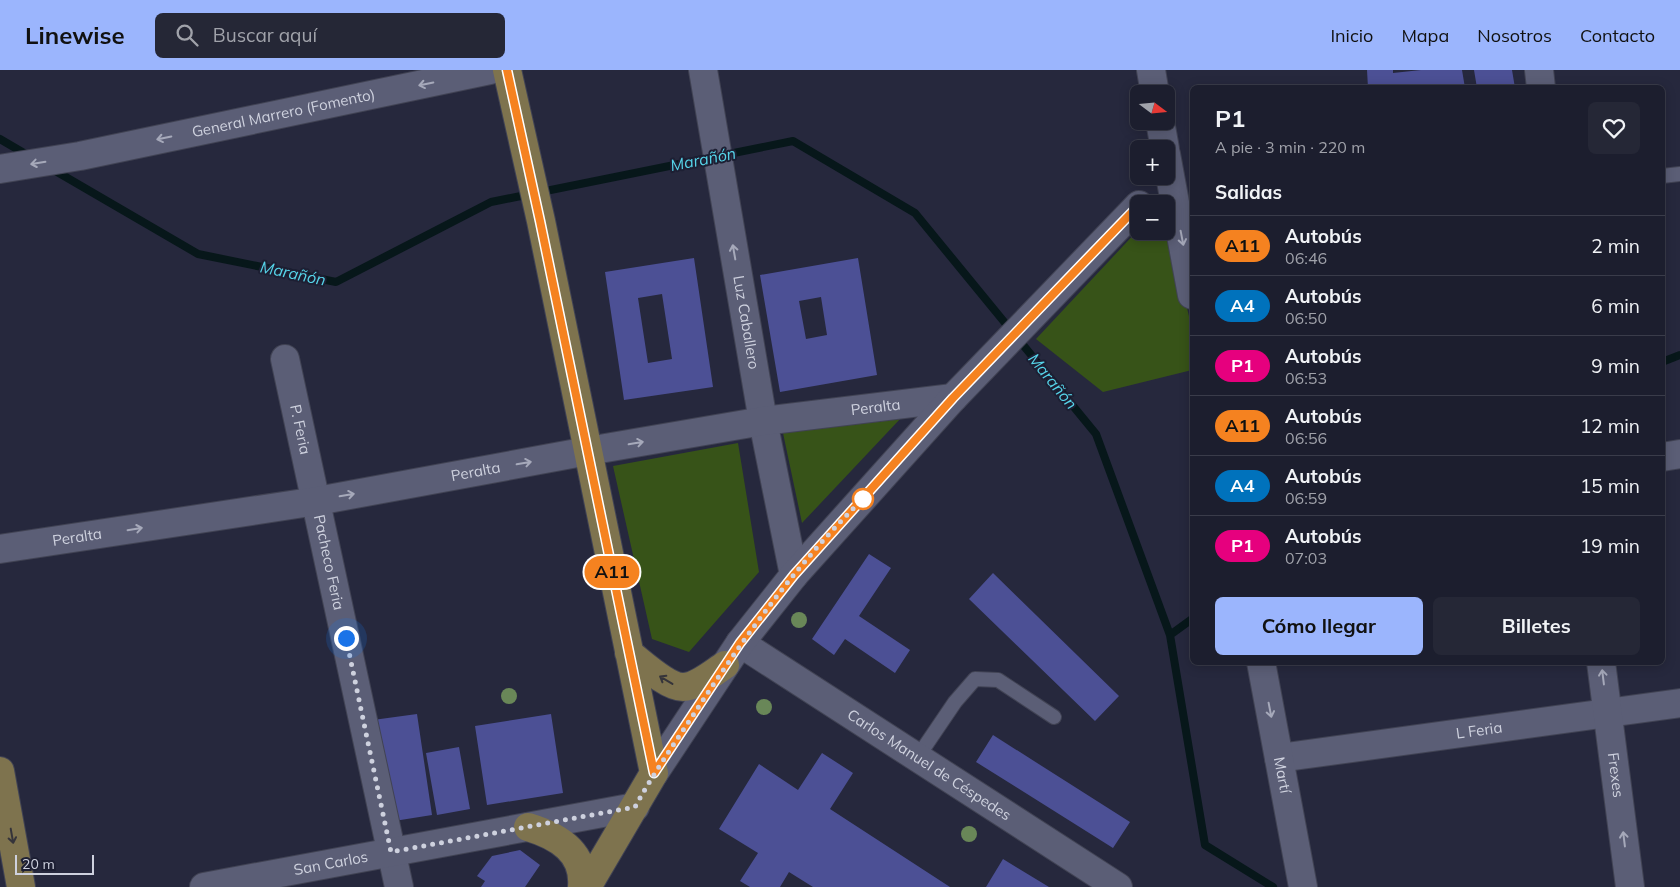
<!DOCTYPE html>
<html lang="es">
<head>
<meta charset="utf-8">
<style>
	body { margin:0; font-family:Mulish,sans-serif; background:#252736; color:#f1f3f6; height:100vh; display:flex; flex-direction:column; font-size:19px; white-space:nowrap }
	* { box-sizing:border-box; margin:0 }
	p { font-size:16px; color:#a0a2aa }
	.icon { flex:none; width:28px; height:28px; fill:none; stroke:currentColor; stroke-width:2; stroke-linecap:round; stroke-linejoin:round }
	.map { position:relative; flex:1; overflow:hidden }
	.drawer { position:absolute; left:1190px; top:15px; width:475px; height:580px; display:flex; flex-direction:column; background:#1c1e2e; border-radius:8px; box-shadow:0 2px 12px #0003,0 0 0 1px #3a3c4a }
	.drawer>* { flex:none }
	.badge { padding:0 10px; border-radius:16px; font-size:18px; line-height:32px }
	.needle { width:32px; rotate:106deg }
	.controls { position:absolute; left:1130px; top:15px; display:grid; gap:10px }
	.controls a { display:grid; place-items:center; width:45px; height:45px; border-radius:8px; background:#1c1e2e; box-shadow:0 2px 12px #0003,0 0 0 1px #3a3c4a; font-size:25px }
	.scale { position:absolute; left:15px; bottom:12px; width:79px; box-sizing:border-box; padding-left:5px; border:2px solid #ced1de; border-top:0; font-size:14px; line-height:18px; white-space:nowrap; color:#ced1de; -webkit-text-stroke:4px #1d1f33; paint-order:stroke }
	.you { position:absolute; width:25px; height:25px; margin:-12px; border:4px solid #fff; border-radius:50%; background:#1a73e8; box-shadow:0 0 0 8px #1a73e833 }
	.map>.badge { position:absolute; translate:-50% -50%; box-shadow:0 0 0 2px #fff }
	h2 { padding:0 25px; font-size:19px; line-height:45px }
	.round { display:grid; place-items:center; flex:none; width:52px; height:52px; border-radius:8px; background:#252736 }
	.headline { display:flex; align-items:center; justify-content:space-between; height:85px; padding:0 25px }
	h1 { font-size:24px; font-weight:700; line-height:38px }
	.action { display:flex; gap:10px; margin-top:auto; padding:10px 25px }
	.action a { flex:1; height:58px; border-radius:8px; background:#9bb5fd; color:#111; font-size:20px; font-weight:700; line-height:58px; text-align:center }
	.action a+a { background:#252736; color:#f1f3f6 }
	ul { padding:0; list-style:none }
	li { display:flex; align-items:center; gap:15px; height:60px; padding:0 25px; border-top:1px solid #3a3c4a }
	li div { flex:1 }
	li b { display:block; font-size:19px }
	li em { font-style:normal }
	li .badge { min-width:55px; font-weight:700; text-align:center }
	header { display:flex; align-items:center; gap:30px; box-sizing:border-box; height:70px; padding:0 25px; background:#9bb5fd; color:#111 }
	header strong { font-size:24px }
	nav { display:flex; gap:28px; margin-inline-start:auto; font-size:18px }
	.search { width:350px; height:45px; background:#252736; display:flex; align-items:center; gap:12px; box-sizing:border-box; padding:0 18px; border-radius:8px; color:#a0a2aa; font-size:19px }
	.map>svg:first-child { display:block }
	.green { fill:#375318 }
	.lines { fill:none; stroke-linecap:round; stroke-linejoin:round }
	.stream { stroke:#07171a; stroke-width:8 }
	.building { fill:#4c5095; fill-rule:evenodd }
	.service-casing { stroke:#414354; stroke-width:16 }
	.minor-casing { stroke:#414354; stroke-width:30 }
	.tertiary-casing { stroke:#414354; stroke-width:30 }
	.secondary-casing { stroke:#414354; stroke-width:30 }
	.primary-casing { stroke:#414354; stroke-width:30 }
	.service { stroke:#5b5e76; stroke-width:14 }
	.minor { stroke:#5b5e76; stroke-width:28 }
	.tertiary { stroke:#5b5e76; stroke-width:28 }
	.secondary { stroke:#5b5e76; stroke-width:28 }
	.primary { stroke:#7e734e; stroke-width:28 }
	.tree { fill:#698758 }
	.oneway { stroke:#a6a9ba }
	.oneway2 { stroke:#35343a }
	.line-casing { stroke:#fff; stroke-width:11 }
	.line { stroke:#f58220; stroke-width:8 }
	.walk { stroke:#ced1de; stroke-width:5; stroke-dasharray:0 9 }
	.stop-dot { fill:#fff; stroke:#f58220; stroke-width:2.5 }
	.labels { text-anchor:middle; stroke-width:4; stroke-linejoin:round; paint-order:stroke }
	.street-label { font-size:15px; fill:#ced1de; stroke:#1d1f33 }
	.water-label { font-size:16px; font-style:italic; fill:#56d4e9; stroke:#1d1f33 }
</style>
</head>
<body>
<header>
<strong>Linewise</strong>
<div class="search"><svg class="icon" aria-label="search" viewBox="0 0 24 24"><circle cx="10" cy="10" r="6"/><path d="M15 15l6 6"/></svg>Buscar aquí</div>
<nav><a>Inicio</a><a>Mapa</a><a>Nosotros</a><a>Contacto</a></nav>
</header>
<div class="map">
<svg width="1680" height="817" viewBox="0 0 1680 817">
	<rect width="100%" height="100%" fill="#26283d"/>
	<path class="green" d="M 1166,149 L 1192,259 L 1192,300 L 1103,322 L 1036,269 L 1139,159 L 1139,161 L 1166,161 Z
		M 901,348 L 802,453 L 783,363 Z
		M 738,373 L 759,502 L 689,582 L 652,569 L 613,396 Z"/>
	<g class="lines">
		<path class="stream" d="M 0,69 L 29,86
			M 52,99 L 198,184 L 336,212 L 491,132 L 793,71 L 915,143 L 1096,364 L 1170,565 L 1205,775 L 1273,817
			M 1662,292 L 1680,285
			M 1170,565 L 1192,549"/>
	</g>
	<path class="building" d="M 1367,0 L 1393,0 L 1393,3 L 1421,0 L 1462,0 L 1465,18 L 1368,18 Z
		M 1474,0 L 1512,0 L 1515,18 L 1477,18 Z
		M 694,188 L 713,317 L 624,330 L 605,202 ZM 662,224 L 672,289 L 648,293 L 638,228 Z
		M 858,188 L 877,305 L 780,322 L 760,205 ZM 821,227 L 827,265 L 806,269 L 799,231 Z
		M 869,484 L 891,498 L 859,546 L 910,580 L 895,603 L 845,569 L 834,585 L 812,569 Z
		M 993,503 L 1119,626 L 1095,651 L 969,529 Z
		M 417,644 L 432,745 L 388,752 L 373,650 Z
		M 551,644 L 563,723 L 487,735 L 475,656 Z
		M 993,665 L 1130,752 L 1113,778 L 976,692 Z
		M 459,677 L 470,739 L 437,745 L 426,683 Z
		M 822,683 L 853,703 L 830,739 L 950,817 L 813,817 L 789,802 L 780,817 L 750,817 L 740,811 L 758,783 L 719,759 L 759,694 L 798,720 Z
		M 520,780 L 540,795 L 525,817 L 481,817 L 485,811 L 477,806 L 492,786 Z
		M 1003,789 L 1049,817 L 986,817 Z"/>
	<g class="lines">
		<defs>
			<path id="service" d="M 1662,106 L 1680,104
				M 917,688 L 955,632 L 975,609 L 998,610 L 1054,647"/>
			<g id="minor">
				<path id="s1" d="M 703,0 L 763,351 L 794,505"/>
				<path id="s2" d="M 285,289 L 399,817"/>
				<path id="s3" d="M 588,381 L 763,351 L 953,328"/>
				<path d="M 1662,387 L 1680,384"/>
				<path id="s4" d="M 1279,688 L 1680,633"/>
				<path id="s5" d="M 204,817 L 635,737"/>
			</g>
			<g id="tertiary">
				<path id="s6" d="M 0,99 L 80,86 L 490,0"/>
				<path id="s7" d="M 0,479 L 317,431 L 588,381"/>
			</g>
			<g id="secondary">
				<path d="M 1151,0 L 1155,24"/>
				<path d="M 1539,0 L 1541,18"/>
				<path d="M 1160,51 L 1165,79"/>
				<path d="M 1166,84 L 1192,225"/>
				<path id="s8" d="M 740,573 L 1118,817"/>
				<path id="s9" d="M 1261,592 L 1303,817"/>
				<path id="s10" d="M 1601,592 L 1630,817"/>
				<path d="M 654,703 L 740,573 L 794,505 L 953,328 L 1139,135"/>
			</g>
			<path id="primary" d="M 507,0 L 541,151 L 654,703 L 587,817
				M 629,583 C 642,593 667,617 683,617 C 697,617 714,602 725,595
				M 0,701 L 21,817
				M 528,757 C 558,766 585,782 582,817"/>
		</defs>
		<use href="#service" class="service-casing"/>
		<use href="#minor" class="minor-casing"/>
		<use href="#tertiary" class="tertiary-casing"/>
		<use href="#secondary" class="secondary-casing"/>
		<use href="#primary" class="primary-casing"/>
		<use href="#service" class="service"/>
		<use href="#minor" class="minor"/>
		<use href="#tertiary" class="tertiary"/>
		<use href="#secondary" class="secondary"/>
		<use href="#primary" class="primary"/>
	</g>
	<g class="tree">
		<circle cx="799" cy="550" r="8"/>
		<circle cx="509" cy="626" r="8"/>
		<circle cx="764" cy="637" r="8"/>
		<circle cx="969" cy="764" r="8"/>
	</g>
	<defs><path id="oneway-shaft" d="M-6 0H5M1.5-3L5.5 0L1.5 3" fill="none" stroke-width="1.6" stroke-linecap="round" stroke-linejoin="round" transform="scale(1.25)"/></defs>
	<g class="oneway">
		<use href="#oneway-shaft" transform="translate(426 14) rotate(168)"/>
		<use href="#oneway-shaft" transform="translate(164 68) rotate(168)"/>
		<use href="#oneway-shaft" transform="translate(38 93) rotate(171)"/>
		<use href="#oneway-shaft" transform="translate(1182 168) rotate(79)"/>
		<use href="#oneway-shaft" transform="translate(734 182) rotate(-100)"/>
		<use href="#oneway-shaft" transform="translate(636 373) rotate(-10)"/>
		<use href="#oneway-shaft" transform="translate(524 393) rotate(-10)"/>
		<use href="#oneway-shaft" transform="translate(347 425) rotate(-10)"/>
		<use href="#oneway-shaft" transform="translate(135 459) rotate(-9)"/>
		<use href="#oneway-shaft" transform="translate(1603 607) rotate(-97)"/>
		<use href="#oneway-shaft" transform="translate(1270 640) rotate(79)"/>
		<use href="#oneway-shaft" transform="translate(1624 769) rotate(-97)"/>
	</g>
	<g class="oneway2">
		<use href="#oneway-shaft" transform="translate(666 610) rotate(-149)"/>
		<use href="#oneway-shaft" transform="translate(12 766) rotate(80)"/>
	</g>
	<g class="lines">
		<defs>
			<path id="line" d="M 507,0 L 540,151 L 654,703 L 740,573 L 794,505 L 953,328 L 1139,135"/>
		</defs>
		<use href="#line" class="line-casing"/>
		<use href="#line" class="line"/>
		<path class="walk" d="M 346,568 L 391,782 L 635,737 C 652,706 672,677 692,647 C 742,570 797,493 863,429"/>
	</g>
	<circle class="stop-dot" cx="863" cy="429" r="10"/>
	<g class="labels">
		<g class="street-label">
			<text dy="5" stroke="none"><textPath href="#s6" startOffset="289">General Marrero (Fomento)</textPath></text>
			<text dy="5" stroke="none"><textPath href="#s1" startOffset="256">Luz Caballero</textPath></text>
			<text dy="5" stroke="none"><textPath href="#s3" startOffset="291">Peralta</textPath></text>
			<text dy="5" stroke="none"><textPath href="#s2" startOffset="72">P. Feria</textPath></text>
			<text dy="5" stroke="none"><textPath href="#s7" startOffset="482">Peralta</textPath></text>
			<text dy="5" stroke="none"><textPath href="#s7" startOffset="78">Peralta</textPath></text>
			<text dy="5" stroke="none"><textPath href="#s2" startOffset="208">Pacheco Feria</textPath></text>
			<text dy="5" stroke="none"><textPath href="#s4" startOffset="202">L Feria</textPath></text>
			<text dy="5" stroke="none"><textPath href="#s8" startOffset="225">Carlos Manuel de Céspedes</textPath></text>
			<text dy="5" stroke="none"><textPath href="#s9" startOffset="115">Martí</textPath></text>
			<text dy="5" stroke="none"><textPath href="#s10" startOffset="114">Frexes</textPath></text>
			<text dy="5" stroke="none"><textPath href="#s5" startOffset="129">San Carlos</textPath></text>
		</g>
		<g class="water-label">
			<text transform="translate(703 89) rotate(-11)" y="6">Marañón</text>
			<text transform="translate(293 203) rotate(12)" y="6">Marañón</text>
			<text transform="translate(1053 311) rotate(51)" y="6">Marañón</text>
		</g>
	</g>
</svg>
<div class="controls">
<a><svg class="needle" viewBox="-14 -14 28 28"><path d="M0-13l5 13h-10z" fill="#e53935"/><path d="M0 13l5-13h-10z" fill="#a0a2aa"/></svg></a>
<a>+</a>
<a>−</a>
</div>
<div class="scale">20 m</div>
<div class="you" style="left:346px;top:568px"></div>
<b class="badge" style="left:612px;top:502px;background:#f58220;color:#111">A11</b>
<section class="drawer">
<div class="headline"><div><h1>P1</h1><p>A pie · 3 min · 220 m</p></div><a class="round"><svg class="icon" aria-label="heart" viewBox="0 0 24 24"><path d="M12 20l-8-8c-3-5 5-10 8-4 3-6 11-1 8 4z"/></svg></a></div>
<h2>Salidas</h2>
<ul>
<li><span class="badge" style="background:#f58220;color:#111">A11</span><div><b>Autobús</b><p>06:46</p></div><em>2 min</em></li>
<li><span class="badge" style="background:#0072bc;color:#fff">A4</span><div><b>Autobús</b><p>06:50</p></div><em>6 min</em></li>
<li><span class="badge" style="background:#e6007e;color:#fff">P1</span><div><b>Autobús</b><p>06:53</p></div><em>9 min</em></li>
<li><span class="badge" style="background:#f58220;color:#111">A11</span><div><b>Autobús</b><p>06:56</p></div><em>12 min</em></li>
<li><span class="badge" style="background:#0072bc;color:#fff">A4</span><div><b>Autobús</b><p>06:59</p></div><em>15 min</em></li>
<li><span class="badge" style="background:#e6007e;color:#fff">P1</span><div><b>Autobús</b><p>07:03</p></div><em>19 min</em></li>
</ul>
<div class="action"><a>Cómo llegar</a><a>Billetes</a></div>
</section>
</div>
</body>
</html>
